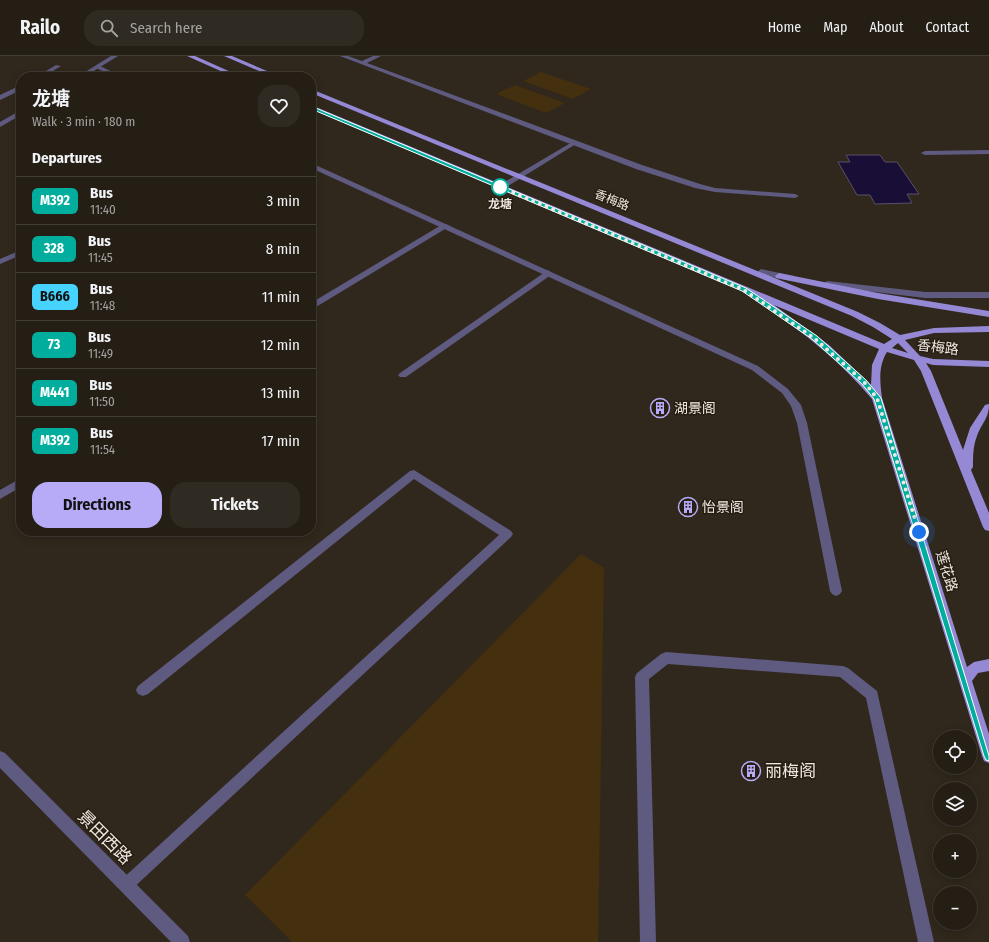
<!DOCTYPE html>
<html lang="en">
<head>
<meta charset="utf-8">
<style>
	body { margin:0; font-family:"Fira Sans Condensed","Noto Sans SC",sans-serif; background:#302b22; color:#f1f3f6; height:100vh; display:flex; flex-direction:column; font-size:15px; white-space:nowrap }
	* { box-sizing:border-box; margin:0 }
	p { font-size:13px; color:#a3a2a0 }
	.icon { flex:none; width:22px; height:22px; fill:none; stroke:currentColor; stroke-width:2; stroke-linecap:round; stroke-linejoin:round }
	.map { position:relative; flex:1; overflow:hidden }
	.side { position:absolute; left:16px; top:16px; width:300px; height:464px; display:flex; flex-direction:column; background:#241e15; border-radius:16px; box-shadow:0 2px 10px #0003,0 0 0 1px #413c34 }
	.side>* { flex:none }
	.badge { padding:0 8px; border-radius:6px; font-size:14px; line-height:26px }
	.controls { position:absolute; left:933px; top:674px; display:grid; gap:8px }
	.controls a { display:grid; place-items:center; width:44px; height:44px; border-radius:50%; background:#241e15; box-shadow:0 2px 10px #0003,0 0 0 1px #413c34; font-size:20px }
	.you { position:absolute; width:20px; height:20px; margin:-10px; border:3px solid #fff; border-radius:50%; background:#1a73e8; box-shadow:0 0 0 6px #1a73e833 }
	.map>.badge { position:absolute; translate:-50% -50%; box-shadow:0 0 0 2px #fff }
	h2 { padding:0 16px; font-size:15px; line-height:36px }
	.round { display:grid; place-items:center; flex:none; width:42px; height:42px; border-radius:16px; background:#302b22 }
	.headline { display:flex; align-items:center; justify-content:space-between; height:68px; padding:0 16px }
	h1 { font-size:19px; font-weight:700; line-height:30px }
	.action { display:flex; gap:8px; margin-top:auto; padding:8px 16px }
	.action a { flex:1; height:46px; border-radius:16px; background:#b7abf8; color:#111; font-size:16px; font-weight:700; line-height:46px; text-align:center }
	.action a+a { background:#302b22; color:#f1f3f6 }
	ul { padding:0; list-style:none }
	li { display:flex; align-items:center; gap:12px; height:48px; padding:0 16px; border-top:1px solid #413c34 }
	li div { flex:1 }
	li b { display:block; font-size:15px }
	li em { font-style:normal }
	li .badge { min-width:44px; font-weight:700; text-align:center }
	header { display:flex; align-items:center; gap:24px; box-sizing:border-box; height:56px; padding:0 20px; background:#241e15; border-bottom:1px solid #413c34 }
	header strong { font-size:19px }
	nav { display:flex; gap:22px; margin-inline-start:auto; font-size:14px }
	.search { width:280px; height:36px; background:#302b22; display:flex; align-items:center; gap:10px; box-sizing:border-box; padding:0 14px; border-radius:16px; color:#a3a2a0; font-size:15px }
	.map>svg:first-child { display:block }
	.green { fill:#442f0e }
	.water { fill:#190e36; stroke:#595069 }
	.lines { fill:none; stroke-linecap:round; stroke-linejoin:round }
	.service { fill:#5f5a80; fill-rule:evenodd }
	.minor { fill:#5f5a80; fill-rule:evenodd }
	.tertiary { fill:#5f5a80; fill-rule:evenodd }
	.primary { fill:#9589d6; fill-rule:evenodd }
	.line { fill:#01ad9c; stroke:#fff }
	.walk { stroke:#eee9e1; stroke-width:4; stroke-dasharray:0 7.2 }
	.stop-dot { fill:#fff; stroke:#01ad9c; stroke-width:2 }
	.labels { text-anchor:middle; stroke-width:3; stroke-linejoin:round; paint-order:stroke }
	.far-street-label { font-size:12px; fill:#eee9e1; stroke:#261e13 }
	.far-stop-label { font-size:12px; font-weight:bold; fill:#eee9e1; stroke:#261e13 }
	.street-label { font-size:14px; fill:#eee9e1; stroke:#261e13 }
	.poi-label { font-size:14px; fill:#eee9e1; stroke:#261e13; text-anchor:start }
	.near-poi-label { font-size:17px; fill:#eee9e1; stroke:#261e13; text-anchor:start }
	.near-street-label { font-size:17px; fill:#eee9e1; stroke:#261e13 }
</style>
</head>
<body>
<header>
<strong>Railo</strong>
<div class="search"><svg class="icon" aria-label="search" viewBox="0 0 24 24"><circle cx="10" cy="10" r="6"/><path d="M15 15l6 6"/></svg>Search here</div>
<nav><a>Home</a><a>Map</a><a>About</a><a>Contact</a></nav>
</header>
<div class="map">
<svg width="989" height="886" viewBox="0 0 989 886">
	<rect width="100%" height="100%" fill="#30281c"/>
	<path class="green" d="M 541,16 L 591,33 L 573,43 L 523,25 Z
		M 515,29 L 565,47 L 546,57 L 496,38 Z
		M 581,498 L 604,512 L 598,886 L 292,886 L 245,839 Z"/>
	<path class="water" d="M 846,99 L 880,99 L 885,106 L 897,106 L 919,138 L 907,138 L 912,147 L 875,148 L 870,139 L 857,139 L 838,106 L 850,106 Z"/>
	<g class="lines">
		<path class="service" d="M 340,0 L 348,0 L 362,5 L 373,0 L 381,0 L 367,7 L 642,109 L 700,128 L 715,132 L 795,138 L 799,140 L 795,142 L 715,136 L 695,132 L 636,113 Z
			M 989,94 L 989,98 L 925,99 L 921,97 L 925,95 Z
			M 443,168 L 446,168 L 450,170 L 311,254 L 311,247 Z
			M 21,194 L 21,199 L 0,208 L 0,203 Z
			M 761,213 L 794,220 L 795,222 L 791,225 L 758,218 L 757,216 Z
			M 548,214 L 552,217 L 551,219 L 406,321 L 400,321 L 398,319 L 400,317 Z
			M 828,225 L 925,236 L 989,236 L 989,242 L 925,242 L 825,230 L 824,228 L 825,226 Z
			M 414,414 L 511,475 L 513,478 L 511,481 L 131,834 L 126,837 L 121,834 L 118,829 L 121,824 L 499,479 L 414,423 L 148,638 L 143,640 L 138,638 L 136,634 L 138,630 L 410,415 Z
			M 21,422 L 21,431 L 0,443 L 0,434 Z
			M 666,596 L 843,610 L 848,612 L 877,635 L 934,886 L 918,886 L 866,642 L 840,621 L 668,608 L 649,623 L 656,886 L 640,886 L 635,621 L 637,617 L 661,598 Z"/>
		<path class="minor" d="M 56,9 L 61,10 L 43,21 L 36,21 Z
			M 96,10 L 100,10 L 123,21 L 115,21 L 96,12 Z
			M 21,29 L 21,34 L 0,44 L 0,39 Z
			M 574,85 L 577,87 L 576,88 L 503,133 L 497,133 L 496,131 Z
			M 311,107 L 758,310 L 788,333 L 801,349 L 807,367 L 842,535 L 840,538 L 836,540 L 832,538 L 830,535 L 797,367 L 791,350 L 782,337 L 752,314 L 311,112 Z"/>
		<path class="tertiary" d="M 111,0 L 118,0 L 84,21 L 77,21 Z
			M 21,54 L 21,59 L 0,71 L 0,66 Z
			M 0,695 L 5,697 L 188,880 L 190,886 L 171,886 L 0,712 Z"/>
		<path class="primary" d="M 187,0 L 195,0 L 242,21 L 234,21 Z
			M 224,0 L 232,0 L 281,21 L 273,21 Z
			M 311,33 L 858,256 L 880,267 L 900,279 L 934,272 L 989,270 L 989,276 L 934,277 L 905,284 L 920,300 L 933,303 L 989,305 L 989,311 L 933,309 L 926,307 L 931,315 L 963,394 L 970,372 L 985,349 L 989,348 C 989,363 982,366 977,380 C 973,390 973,400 973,411 L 971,414 L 989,457 L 989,475 L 985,474 L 983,471 L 921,315 L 914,304 L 887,296 C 878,310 880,327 882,342 L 967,611 L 974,606 L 989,603 L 989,615 L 978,617 L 972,625 L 989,678 L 989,707 L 984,705 L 982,700 L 872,343 C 841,306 805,277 765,251 L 764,249 L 768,246 L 311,53 L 311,49 L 884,288 L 892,283 L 873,271 L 852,260 L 311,37 ZM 774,249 L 879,293 L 872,309 L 871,329 L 829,289 ZM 898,287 L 908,297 L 892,292 Z
			M 779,217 L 878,237 L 989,255 L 989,261 L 878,243 L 776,222 L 775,220 Z"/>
	</g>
	<path class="line" d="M 311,50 L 746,232 L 817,280 L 866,324 L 881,342 L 989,700 L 989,705 L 986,704 L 984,700 L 874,343 L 862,328 L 812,283 L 742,235 L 309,52 Z"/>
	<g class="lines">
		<path class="walk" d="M 500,131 L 744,234 L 814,282 L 864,326 L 877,342 L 919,476"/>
	</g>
	<defs>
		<symbol id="building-ring" viewBox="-11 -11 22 22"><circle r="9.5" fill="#261e13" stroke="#b7abf8" stroke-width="1.5"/><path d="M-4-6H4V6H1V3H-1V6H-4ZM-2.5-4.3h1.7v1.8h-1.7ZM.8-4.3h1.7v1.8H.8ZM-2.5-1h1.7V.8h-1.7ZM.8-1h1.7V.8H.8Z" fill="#b7abf8"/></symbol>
	</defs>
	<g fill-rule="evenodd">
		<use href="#building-ring" x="649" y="341" width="22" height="22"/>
		<use href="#building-ring" x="677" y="440" width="22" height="22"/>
		<use href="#building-ring" x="740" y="704" width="22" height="22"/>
	</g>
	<circle class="stop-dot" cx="500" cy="131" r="8"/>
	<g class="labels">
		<g class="far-street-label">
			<text transform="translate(612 144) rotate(22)" y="4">香梅路</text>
		</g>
		<g class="far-stop-label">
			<text x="500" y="152">龙塘</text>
		</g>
		<g class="street-label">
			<text transform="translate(938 291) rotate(7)" y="5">香梅路</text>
			<text transform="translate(947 515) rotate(73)" y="5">莲花路</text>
		</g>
		<g class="poi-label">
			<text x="674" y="357">湖景阁</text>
			<text x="702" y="456">怡景阁</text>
		</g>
		<g class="near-poi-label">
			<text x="765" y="721">丽梅阁</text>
		</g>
		<g class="near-street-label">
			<text transform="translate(105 781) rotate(45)" y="6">景田西路</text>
		</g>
	</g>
</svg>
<div class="controls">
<a><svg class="icon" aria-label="locate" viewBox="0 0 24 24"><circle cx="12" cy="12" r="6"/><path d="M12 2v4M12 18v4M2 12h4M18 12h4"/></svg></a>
<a><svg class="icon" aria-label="layers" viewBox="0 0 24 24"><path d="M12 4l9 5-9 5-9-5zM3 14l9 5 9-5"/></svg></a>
<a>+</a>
<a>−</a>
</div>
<div class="you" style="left:919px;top:476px"></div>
<section class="side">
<div class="headline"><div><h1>龙塘</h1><p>Walk · 3 min · 180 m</p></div><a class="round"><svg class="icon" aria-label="heart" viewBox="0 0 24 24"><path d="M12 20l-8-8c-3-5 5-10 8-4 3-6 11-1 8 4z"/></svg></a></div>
<h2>Departures</h2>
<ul>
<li><span class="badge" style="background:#01ad9c;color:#fff">M392</span><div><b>Bus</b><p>11:40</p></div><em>3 min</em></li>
<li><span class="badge" style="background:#01ad9c;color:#fff">328</span><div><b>Bus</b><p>11:45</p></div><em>8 min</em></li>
<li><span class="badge" style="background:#46d4ff;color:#111">B666</span><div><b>Bus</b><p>11:48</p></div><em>11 min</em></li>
<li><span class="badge" style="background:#01ad9c;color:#fff">73</span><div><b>Bus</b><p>11:49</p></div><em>12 min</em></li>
<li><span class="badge" style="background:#01ad9c;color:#fff">M441</span><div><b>Bus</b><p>11:50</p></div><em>13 min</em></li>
<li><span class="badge" style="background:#01ad9c;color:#fff">M392</span><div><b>Bus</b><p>11:54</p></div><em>17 min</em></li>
</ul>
<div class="action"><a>Directions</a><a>Tickets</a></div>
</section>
</div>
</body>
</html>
